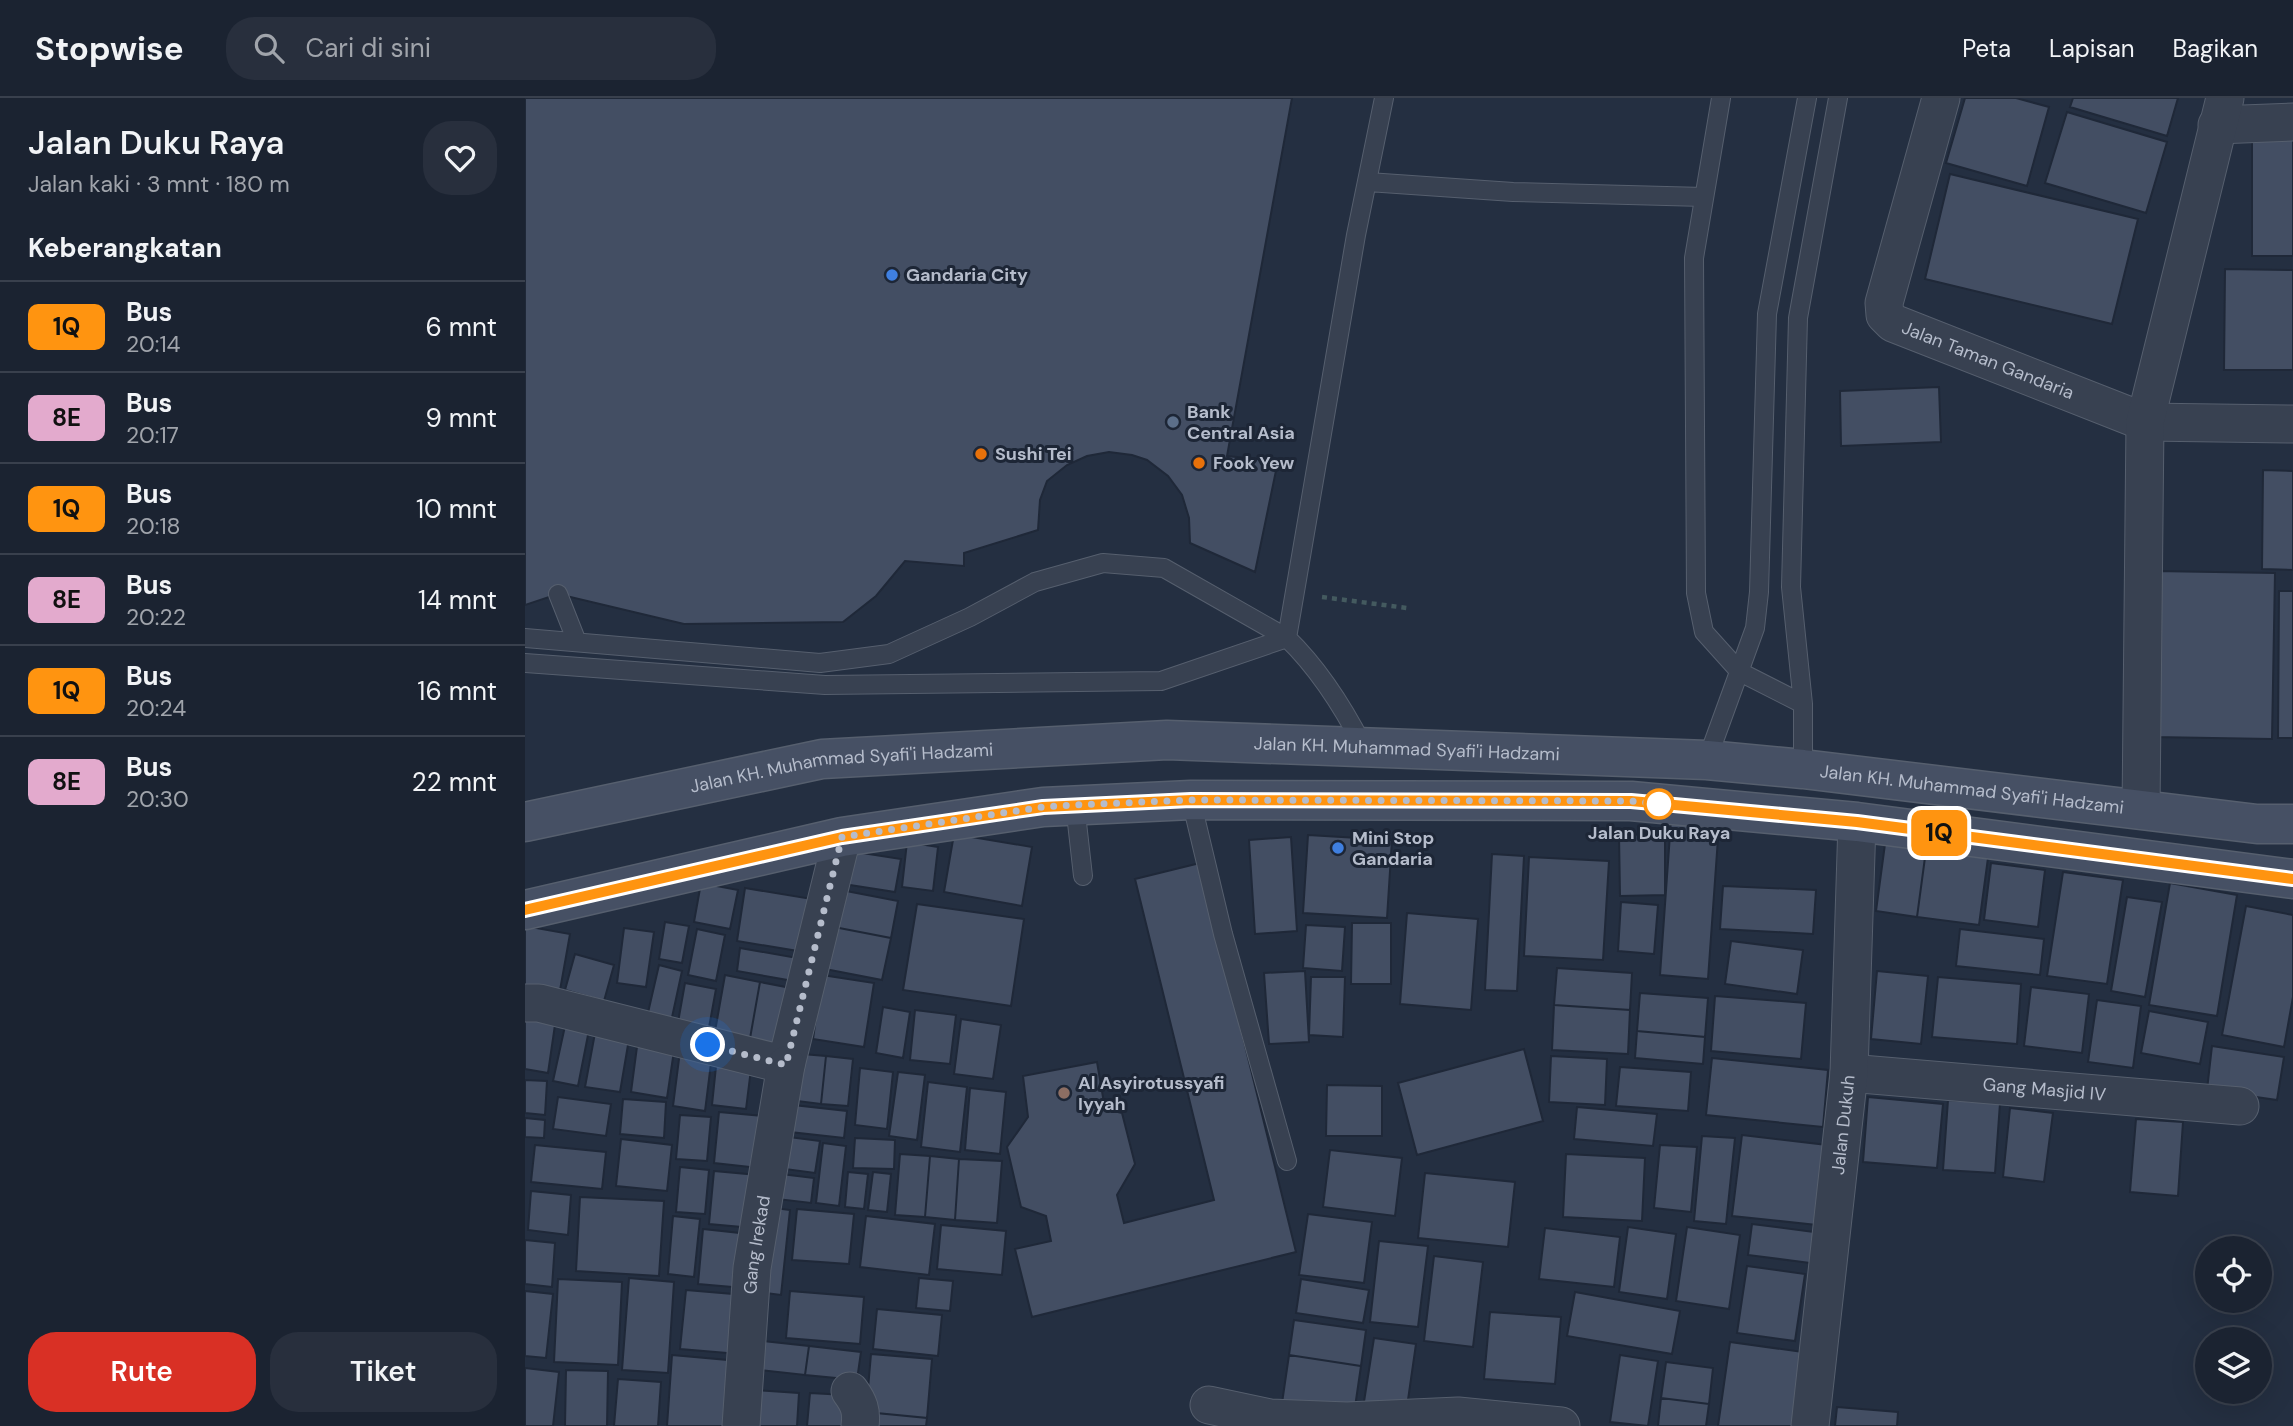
<!DOCTYPE html>
<html lang="id">
<head>
<meta charset="utf-8">
<style>
	body { margin:0; font-family:"DM Sans",sans-serif; background:#282f3d; color:#f1f3f6; height:100vh; display:flex; flex-direction:column; font-size:26px; white-space:nowrap }
	* { box-sizing:border-box; margin:0 }
	p { font-size:23px; color:#a0a4ab }
	.icon { flex:none; width:38px; height:38px; fill:none; stroke:currentColor; stroke-width:2; stroke-linecap:round; stroke-linejoin:round }
	.map { position:relative; flex:1; overflow:hidden }
	.side { display:flex; flex-direction:column; background:#1b2331; width:525px }
	.side>* { flex:none }
	.badge { padding:0 14px; border-radius:10px; font-size:24px; line-height:46px }
	.controls { position:absolute; left:1670px; top:1138px; display:grid; gap:14px }
	.controls a { display:grid; place-items:center; width:77px; height:77px; border-radius:50%; background:#1b2331; box-shadow:0 7px 28px #0002,0 0 0 2px #39404d; font-size:35px }
	.you { position:absolute; width:35px; height:35px; margin:-18px; border:5px solid #fff; border-radius:50%; background:#1a73e8; box-shadow:0 0 0 10px #1a73e833 }
	.map>.badge { position:absolute; translate:-50% -50%; box-shadow:0 0 0 4px #fff }
	h2 { padding:0 28px; font-size:26px; line-height:63px }
	.round { display:grid; place-items:center; flex:none; width:74px; height:74px; border-radius:28px; background:#282f3d }
	.headline { display:flex; align-items:center; justify-content:space-between; height:119px; padding:0 28px }
	h1 { font-size:33px; font-weight:600; line-height:52px }
	.action { display:flex; gap:14px; margin-top:auto; padding:14px 28px }
	.action a { flex:1; height:80px; border-radius:28px; background:#d93025; color:#fff; font-size:28px; font-weight:600; line-height:80px; text-align:center }
	.action a+a { background:#282f3d; color:#f1f3f6 }
	ul { padding:0; list-style:none }
	li { display:flex; align-items:center; gap:21px; height:91px; padding:0 28px; border-top:2px solid #39404d }
	li div { flex:1 }
	li b { display:block; font-size:26px }
	li em { font-style:normal }
	li .badge { min-width:77px; font-weight:700; text-align:center }
	header { display:flex; align-items:center; gap:42px; box-sizing:border-box; height:98px; padding:0 35px; background:#1b2331; border-bottom:2px solid #39404d }
	header strong { font-size:33px }
	nav { display:flex; gap:38px; margin-inline-start:auto; font-size:24px }
	.search { width:490px; height:63px; background:#282f3d; display:flex; align-items:center; gap:18px; box-sizing:border-box; padding:0 24px; border-radius:28px; color:#a0a4ab; font-size:26px }
	main { display:flex; flex:1; min-height:0 }
	.map>svg:first-child { display:block }
	.building { fill:#434e63; stroke:#1f2838; stroke-width:2 }
	.lines { fill:none; stroke-linecap:round; stroke-linejoin:round }
	.service-casing { stroke:#565f6e; stroke-width:20 }
	.minor-casing { stroke:#565f6e; stroke-width:39 }
	.secondary-casing { stroke:#565f6e; stroke-width:41 }
	.path { stroke:#445a5f; stroke-width:4.5; stroke-dasharray:5 5; stroke-linecap:butt }
	.service { stroke:#384151; stroke-width:18 }
	.minor { stroke:#384151; stroke-width:37 }
	.secondary { stroke:#465064; stroke-width:38 }
	.line-casing { stroke:#fff; stroke-width:16 }
	.line { stroke:#ff9410; stroke-width:10 }
	.walk { stroke:#b5bccb; stroke-width:7; stroke-dasharray:0 12.6 }
	.shop-dot { fill:#3f7fe0; stroke:#1d2636; stroke-width:2.5 }
	.service-dot { fill:#5c6f8a; stroke:#1d2636; stroke-width:2.5 }
	.food-dot { fill:#e8710a; stroke:#1d2636; stroke-width:2.5 }
	.stop-dot { fill:#fff; stroke:#ff9410; stroke-width:3.5 }
	.education-dot { fill:#8d6e63; stroke:#1d2636; stroke-width:2.5 }
	.labels { text-anchor:middle; stroke-width:6; stroke-linejoin:round; paint-order:stroke }
	.poi-label { font-size:18px; font-weight:bold; fill:#b5bccb; stroke:#1d2636; text-anchor:start }
	.street-label { font-size:18px; fill:#b5bccb; stroke:#1d2636 }
	.stop-label { font-size:18px; font-weight:bold; fill:#b5bccb; stroke:#1d2636 }
</style>
</head>
<body>
<header>
<strong>Stopwise</strong>
<div class="search"><svg class="icon" aria-label="search" viewBox="0 0 24 24"><circle cx="10" cy="10" r="6"/><path d="M15 15l6 6"/></svg>Cari di sini</div>
<nav><a>Peta</a><a>Lapisan</a><a>Bagikan</a></nav>
</header>
<main>
<section class="side">
<div class="headline"><div><h1>Jalan Duku Raya</h1><p>Jalan kaki · 3 mnt · 180 m</p></div><a class="round"><svg class="icon" aria-label="heart" viewBox="0 0 24 24"><path d="M12 20l-8-8c-3-5 5-10 8-4 3-6 11-1 8 4z"/></svg></a></div>
<h2>Keberangkatan</h2>
<ul>
<li><span class="badge" style="background:#ff9410;color:#111">1Q</span><div><b>Bus</b><p>20:14</p></div><em>6 mnt</em></li>
<li><span class="badge" style="background:#e3aacd;color:#111">8E</span><div><b>Bus</b><p>20:17</p></div><em>9 mnt</em></li>
<li><span class="badge" style="background:#ff9410;color:#111">1Q</span><div><b>Bus</b><p>20:18</p></div><em>10 mnt</em></li>
<li><span class="badge" style="background:#e3aacd;color:#111">8E</span><div><b>Bus</b><p>20:22</p></div><em>14 mnt</em></li>
<li><span class="badge" style="background:#ff9410;color:#111">1Q</span><div><b>Bus</b><p>20:24</p></div><em>16 mnt</em></li>
<li><span class="badge" style="background:#e3aacd;color:#111">8E</span><div><b>Bus</b><p>20:30</p></div><em>22 mnt</em></li>
</ul>
<div class="action"><a>Rute</a><a>Tiket</a></div>
</section>
<div class="map">
<svg width="1768" height="1328" viewBox="0 0 1768 1328">
	<rect width="100%" height="100%" fill="#242f41"/>
	<path class="building" d="M 0,0 L 767,0 L 702,358 L 753,363 L 730,474 L 665,445 L 664,420 L 657,397 L 643,378 L 622,362 L 607,357 L 584,354 L 562,358 L 542,367 L 522,383 L 515,402 L 513,432 L 439,455 L 439,468 L 380,463 L 351,498 L 318,524 L 159,526 L 33,496 L 0,507 Z
		M 1440,0 L 1491,0 L 1524,9 L 1502,88 L 1421,65 Z
		M 1548,0 L 1653,0 L 1642,38 L 1545,9 Z
		M 1542,14 L 1642,44 L 1621,115 L 1520,85 Z
		M 1727,38 L 1768,38 L 1768,158 L 1727,158 Z
		M 1425,76 L 1613,121 L 1587,226 L 1400,181 Z
		M 1700,171 L 1768,172 L 1768,272 L 1699,272 Z
		M 1414,289 L 1416,344 L 1316,348 L 1315,293 Z
		M 1738,372 L 1768,373 L 1768,472 L 1737,471 Z
		M 1630,473 L 1750,475 L 1747,641 L 1628,639 Z
		M 1754,493 L 1768,493 L 1768,640 L 1753,640 Z
		M 1147,708 L 1195,712 L 1183,881 L 1135,877 Z
		M 429,736 L 507,749 L 497,808 L 419,794 Z
		M 1140,736 L 1140,797 L 1095,798 L 1094,737 Z
		M 783,737 L 867,742 L 862,820 L 778,815 Z
		M 766,739 L 772,833 L 730,836 L 724,742 Z
		M 382,744 L 413,749 L 408,793 L 377,789 Z
		M 1360,746 L 1401,752 L 1392,819 L 1351,813 Z
		M 318,752 L 376,761 L 370,794 L 312,785 Z
		M 1401,752 L 1463,760 L 1454,827 L 1392,819 Z
		M 967,756 L 999,758 L 992,893 L 960,892 Z
		M 1004,759 L 1084,763 L 1078,862 L 999,858 Z
		M 675,765 L 771,1154 L 507,1219 L 490,1151 L 526,1143 L 521,1118 L 496,1109 L 482,1049 L 503,1019 L 498,978 L 572,964 L 580,1011 L 597,1015 L 610,1066 L 592,1097 L 599,1125 L 689,1102 L 610,781 Z
		M 1466,765 L 1520,772 L 1513,829 L 1459,822 Z
		M 1538,774 L 1598,782 L 1582,886 L 1522,878 Z
		M 176,785 L 213,792 L 205,831 L 169,824 Z
		M 1645,785 L 1712,797 L 1692,918 L 1624,907 Z
		M 1198,788 L 1291,792 L 1288,836 L 1195,831 Z
		M 220,790 L 287,801 L 279,854 L 212,843 Z
		M 316,792 L 373,803 L 366,840 L 309,829 Z
		M 1602,799 L 1637,804 L 1620,899 L 1586,893 Z
		M 1096,804 L 1133,807 L 1129,856 L 1093,853 Z
		M 392,806 L 499,821 L 486,908 L 378,892 Z
		M 1721,808 L 1768,817 L 1768,899 L 1759,949 L 1697,937 Z
		M 882,815 L 953,821 L 946,912 L 875,906 Z
		M 140,824 L 164,828 L 157,865 L 134,861 Z
		M 827,825 L 866,825 L 866,886 L 826,886 Z
		M 781,827 L 820,829 L 817,873 L 778,870 Z
		M 0,828 L 45,836 L 34,898 L 0,891 Z
		M 309,829 L 366,840 L 357,882 L 300,871 Z
		M 99,830 L 129,834 L 121,889 L 92,885 Z
		M 172,831 L 200,837 L 191,883 L 163,877 Z
		M 1435,831 L 1519,841 L 1515,877 L 1431,868 Z
		M 1206,843 L 1278,852 L 1272,896 L 1200,886 Z
		M 215,850 L 278,861 L 274,884 L 212,873 Z
		M 50,856 L 89,867 L 79,903 L 40,892 Z
		M 134,867 L 157,873 L 146,924 L 122,919 Z
		M 1032,870 L 1107,875 L 1105,912 L 1029,907 Z
		M 780,873 L 784,944 L 744,946 L 739,875 Z
		M 1352,873 L 1403,878 L 1396,946 L 1346,941 Z
		M 200,877 L 235,884 L 224,946 L 189,939 Z
		M 297,877 L 349,885 L 339,949 L 288,941 Z
		M 786,879 L 820,879 L 818,939 L 784,937 Z
		M 1413,879 L 1496,886 L 1492,946 L 1407,939 Z
		M 235,884 L 271,891 L 260,953 L 224,946 Z
		M 160,885 L 191,891 L 183,935 L 152,930 Z
		M 1506,889 L 1564,896 L 1557,955 L 1499,948 Z
		M 1115,895 L 1183,900 L 1180,939 L 1112,933 Z
		M 1190,898 L 1281,905 L 1276,961 L 1186,953 Z
		M 1572,902 L 1616,908 L 1608,970 L 1563,964 Z
		M 1029,907 L 1105,912 L 1103,956 L 1027,952 Z
		M 358,909 L 385,914 L 378,960 L 351,955 Z
		M 390,912 L 431,917 L 425,966 L 385,962 Z
		M 1624,913 L 1683,924 L 1675,966 L 1616,955 Z
		M 0,915 L 31,920 L 23,975 L 0,971 Z
		M 436,921 L 476,927 L 468,981 L 429,976 Z
		M 40,928 L 64,932 L 53,988 L 28,983 Z
		M 1112,933 L 1180,939 L 1178,966 L 1110,960 Z
		M 70,935 L 104,941 L 95,994 L 60,989 Z
		M 113,941 L 150,946 L 142,1000 L 106,994 Z
		M 1687,948 L 1759,959 L 1752,1002 L 1682,992 Z
		M 999,951 L 1018,1023 L 892,1057 L 873,985 Z
		M 155,953 L 187,957 L 180,1013 L 148,1008 Z
		M 277,956 L 301,958 L 296,1006 L 272,1003 Z
		M 301,958 L 328,961 L 323,1008 L 296,1006 Z
		M 1026,958 L 1082,961 L 1080,1007 L 1024,1004 Z
		M 192,959 L 227,963 L 221,1011 L 187,1007 Z
		M 1187,960 L 1303,972 L 1298,1029 L 1181,1017 Z
		M 1095,969 L 1166,974 L 1163,1013 L 1091,1008 Z
		M 335,970 L 368,974 L 362,1031 L 330,1027 Z
		M 373,974 L 400,977 L 392,1042 L 364,1038 Z
		M 0,982 L 22,983 L 20,1017 L 0,1015 Z
		M 403,984 L 442,989 L 435,1054 L 396,1049 Z
		M 802,987 L 857,988 L 857,1038 L 801,1038 Z
		M 445,990 L 481,994 L 475,1056 L 440,1052 Z
		M 33,999 L 86,1006 L 81,1038 L 28,1031 Z
		M 1343,999 L 1418,1006 L 1412,1070 L 1338,1064 Z
		M 98,1001 L 141,1004 L 139,1040 L 95,1036 Z
		M 1423,1002 L 1475,1005 L 1470,1075 L 1418,1072 Z
		M 268,1007 L 322,1013 L 319,1040 L 265,1034 Z
		M 1052,1009 L 1132,1016 L 1128,1048 L 1049,1041 Z
		M 1485,1010 L 1528,1015 L 1519,1084 L 1478,1079 Z
		M 194,1014 L 238,1018 L 234,1070 L 189,1065 Z
		M 155,1017 L 186,1019 L 182,1063 L 151,1061 Z
		M 0,1020 L 20,1022 L 19,1040 L 0,1039 Z
		M 1611,1021 L 1658,1024 L 1653,1098 L 1605,1094 Z
		M 1217,1037 L 1302,1047 L 1292,1127 L 1207,1118 Z
		M 1177,1038 L 1210,1040 L 1201,1126 L 1169,1123 Z
		M 264,1039 L 295,1043 L 290,1075 L 260,1071 Z
		M 330,1040 L 370,1042 L 369,1071 L 328,1070 Z
		M 96,1041 L 147,1047 L 142,1093 L 91,1088 Z
		M 298,1045 L 321,1048 L 314,1108 L 291,1105 Z
		M 10,1047 L 81,1054 L 77,1091 L 6,1084 Z
		M 1135,1047 L 1172,1049 L 1166,1114 L 1129,1110 Z
		M 805,1052 L 877,1060 L 870,1118 L 798,1109 Z
		M 375,1056 L 405,1058 L 400,1119 L 370,1117 Z
		M 1041,1056 L 1120,1060 L 1117,1123 L 1038,1119 Z
		M 405,1058 L 434,1061 L 430,1122 L 400,1119 Z
		M 434,1061 L 477,1063 L 472,1125 L 430,1122 Z
		M 155,1069 L 184,1072 L 180,1116 L 151,1114 Z
		M 189,1073 L 233,1077 L 228,1130 L 184,1126 Z
		M 323,1074 L 343,1076 L 339,1111 L 320,1109 Z
		M 348,1074 L 366,1076 L 362,1114 L 343,1112 Z
		M 900,1075 L 990,1084 L 983,1149 L 893,1140 Z
		M 256,1076 L 289,1080 L 286,1105 L 252,1101 Z
		M 6,1093 L 46,1097 L 43,1137 L 3,1132 Z
		M 55,1099 L 139,1103 L 134,1178 L 51,1173 Z
		M 242,1109 L 265,1112 L 256,1197 L 233,1194 Z
		M 272,1111 L 329,1116 L 324,1166 L 267,1162 Z
		M 783,1116 L 847,1124 L 839,1185 L 774,1177 Z
		M 148,1118 L 175,1121 L 169,1179 L 143,1176 Z
		M 341,1118 L 410,1126 L 404,1177 L 335,1169 Z
		M 1227,1126 L 1289,1134 L 1285,1165 L 1223,1157 Z
		M 416,1127 L 481,1133 L 477,1177 L 412,1171 Z
		M 1103,1129 L 1151,1136 L 1142,1201 L 1094,1194 Z
		M 1162,1129 L 1215,1137 L 1204,1211 L 1151,1203 Z
		M 1020,1130 L 1095,1139 L 1089,1189 L 1014,1181 Z
		M 178,1131 L 224,1136 L 219,1190 L 173,1186 Z
		M 0,1142 L 30,1145 L 27,1189 L 0,1186 Z
		M 854,1143 L 903,1148 L 893,1229 L 845,1224 Z
		M 909,1158 L 958,1164 L 948,1249 L 899,1243 Z
		M 1222,1168 L 1280,1176 L 1270,1243 L 1212,1235 Z
		M 104,1180 L 149,1184 L 143,1275 L 97,1272 Z
		M 394,1180 L 428,1183 L 425,1213 L 391,1210 Z
		M 33,1181 L 97,1184 L 93,1267 L 29,1264 Z
		M 776,1181 L 844,1192 L 838,1225 L 771,1215 Z
		M 161,1192 L 220,1197 L 214,1256 L 155,1251 Z
		M 0,1193 L 28,1196 L 21,1260 L 0,1258 Z
		M 265,1193 L 339,1199 L 335,1246 L 261,1240 Z
		M 1050,1194 L 1155,1213 L 1147,1256 L 1042,1238 Z
		M 352,1211 L 417,1217 L 413,1258 L 348,1251 Z
		M 965,1214 L 1036,1219 L 1030,1286 L 959,1281 Z
		M 769,1222 L 841,1232 L 836,1268 L 764,1257 Z
		M 849,1240 L 891,1246 L 881,1316 L 838,1310 Z
		M 238,1243 L 284,1248 L 280,1277 L 235,1272 Z
		M 1205,1244 L 1285,1255 L 1274,1328 L 1193,1328 Z
		M 284,1248 L 336,1254 L 332,1282 L 280,1277 Z
		M 346,1256 L 407,1261 L 402,1320 L 341,1314 Z
		M 147,1257 L 214,1263 L 209,1328 L 142,1328 Z
		M 764,1257 L 836,1268 L 829,1316 L 757,1305 Z
		M 1095,1257 L 1133,1263 L 1123,1328 L 1085,1324 Z
		M 1141,1264 L 1188,1270 L 1184,1306 L 1136,1300 Z
		M 0,1270 L 34,1274 L 28,1328 L 0,1328 Z
		M 41,1272 L 83,1273 L 82,1328 L 40,1328 Z
		M 93,1281 L 136,1284 L 133,1328 L 89,1328 Z
		M 231,1292 L 274,1295 L 272,1328 L 228,1328 Z
		M 285,1295 L 321,1297 L 319,1328 L 282,1328 Z
		M 1136,1300 L 1184,1306 L 1181,1328 L 1133,1328 Z
		M 1312,1309 L 1373,1314 L 1372,1328 L 1310,1328 Z
		M 341,1314 L 402,1320 L 401,1328 L 339,1328 Z"/>
	<g class="lines">
		<defs>
			<path id="service" d="M 1196,0 L 1169,160 L 1171,495 L 1179,534 L 1215,574 L 1278,606
				M 843,84 L 988,94 L 1179,99
				M 33,496 L 52,544
				M 0,540 L 295,565 L 364,556 L 445,519 L 510,484 L 578,465 L 639,470 L 762,540 C 794,571 818,609 838,648
				M 762,540 L 831,137 L 859,0
				M 0,565 L 300,587 L 636,583 L 762,540
				M 1182,662 L 1230,530 L 1234,494 L 1242,216 L 1282,0
				M 1278,671 L 1278,606 L 1266,489 L 1273,220 L 1313,0
				M 666,702 L 698,836 L 762,1063
				M 550,707 L 558,778"/>
			<g id="minor">
				<path id="s1" d="M 1416,0 L 1359,205 L 1360,217 L 1368,225 L 1620,324 L 1768,326"/>
				<path d="M 1692,27 L 1768,24"/>
				<path d="M 1616,712 L 1620,324 L 1700,0"/>
				<path d="M 0,905 L 14,905 L 261,967 L 317,739"/>
				<path id="s2" d="M 1324,975 L 1715,1008"/>
				<path d="M 325,1293 C 334,1305 337,1313 335,1328"/>
				<path d="M 684,1307 L 745,1320 L 822,1323 L 933,1318 L 1036,1328"/>
				<path id="s3" d="M 216,1328 L 227,1170 L 261,967"/>
				<path id="s4" d="M 1285,1328 L 1324,975 L 1332,724"/>
			</g>
			<g id="secondary">
				<path id="s5" d="M 0,724 L 297,661 L 642,642 L 1182,662 L 1278,671 L 1732,726 L 1768,726"/>
				<path d="M 0,812 L 317,739 L 518,709 L 666,702 L 1106,703 L 1332,724 L 1768,781"/>
			</g>
		</defs>
		<use href="#service" class="service-casing"/>
		<use href="#minor" class="minor-casing"/>
		<use href="#secondary" class="secondary-casing"/>
		<path class="path" d="M 797,499 L 882,510"/>
		<use href="#service" class="service"/>
		<use href="#minor" class="minor"/>
		<use href="#secondary" class="secondary"/>
	</g>
	<g class="lines">
		<defs>
			<path id="line" d="M 0,812 L 317,739 L 518,709 L 666,702 L 1106,703 L 1332,724 L 1768,781"/>
		</defs>
		<use href="#line" class="line-casing"/>
		<use href="#line" class="line"/>
		<path class="walk" d="M 183,947 L 261,967 L 317,739 L 518,709 L 550,707 L 666,702 L 1106,703 L 1134,706"/>
	</g>
	<g class="shop-dot">
		<circle cx="367" cy="177" r="7"/>
		<circle cx="813" cy="750" r="7"/>
	</g>
	<circle class="service-dot" cx="648" cy="324" r="7"/>
	<g class="food-dot">
		<circle cx="456" cy="356" r="7"/>
		<circle cx="674" cy="365" r="7"/>
	</g>
	<circle class="stop-dot" cx="1134" cy="706" r="14"/>
	<circle class="education-dot" cx="539" cy="995" r="7"/>
	<g class="labels">
		<g class="poi-label">
			<text x="381" y="183">Gandaria City</text>
			<text x="662" y="320">Bank<tspan x="662" dy="21">Central Asia</tspan></text>
			<text x="470" y="362">Sushi Tei</text>
			<text x="688" y="371">Fook Yew</text>
			<text x="827" y="746">Mini Stop<tspan x="827" dy="21">Gandaria</tspan></text>
			<text x="553" y="991">Al Asyirotussyafi<tspan x="553" dy="21">Iyyah</tspan></text>
		</g>
		<g class="street-label">
			<text dy="6" stroke="none"><textPath href="#s1" startOffset="338">Jalan Taman Gandaria</textPath></text>
			<text dy="6" stroke="none"><textPath href="#s5" startOffset="889">Jalan KH. Muhammad Syafi'i Hadzami</textPath></text>
			<text dy="6" stroke="none"><textPath href="#s5" startOffset="322">Jalan KH. Muhammad Syafi'i Hadzami</textPath></text>
			<text dy="6" stroke="none"><textPath href="#s5" startOffset="1456">Jalan KH. Muhammad Syafi'i Hadzami</textPath></text>
			<text dy="6" stroke="none"><textPath href="#s2" startOffset="196">Gang Masjid IV</textPath></text>
			<text dy="6" stroke="none"><textPath href="#s4" startOffset="303">Jalan Dukuh</textPath></text>
			<text dy="6" stroke="none"><textPath href="#s3" startOffset="182">Gang Irekad</textPath></text>
		</g>
		<g class="stop-label">
			<text x="1134" y="741">Jalan Duku Raya</text>
		</g>
	</g>
</svg>
<div class="controls">
<a><svg class="icon" aria-label="locate" viewBox="0 0 24 24"><circle cx="12" cy="12" r="6"/><path d="M12 2v4M12 18v4M2 12h4M18 12h4"/></svg></a>
<a><svg class="icon" aria-label="layers" viewBox="0 0 24 24"><path d="M12 4l9 5-9 5-9-5zM3 14l9 5 9-5"/></svg></a>
</div>
<div class="you" style="left:183px;top:947px"></div>
<b class="badge" style="left:1414px;top:735px;background:#ff9410;color:#111">1Q</b>
</div>
</main>
</body>
</html>
